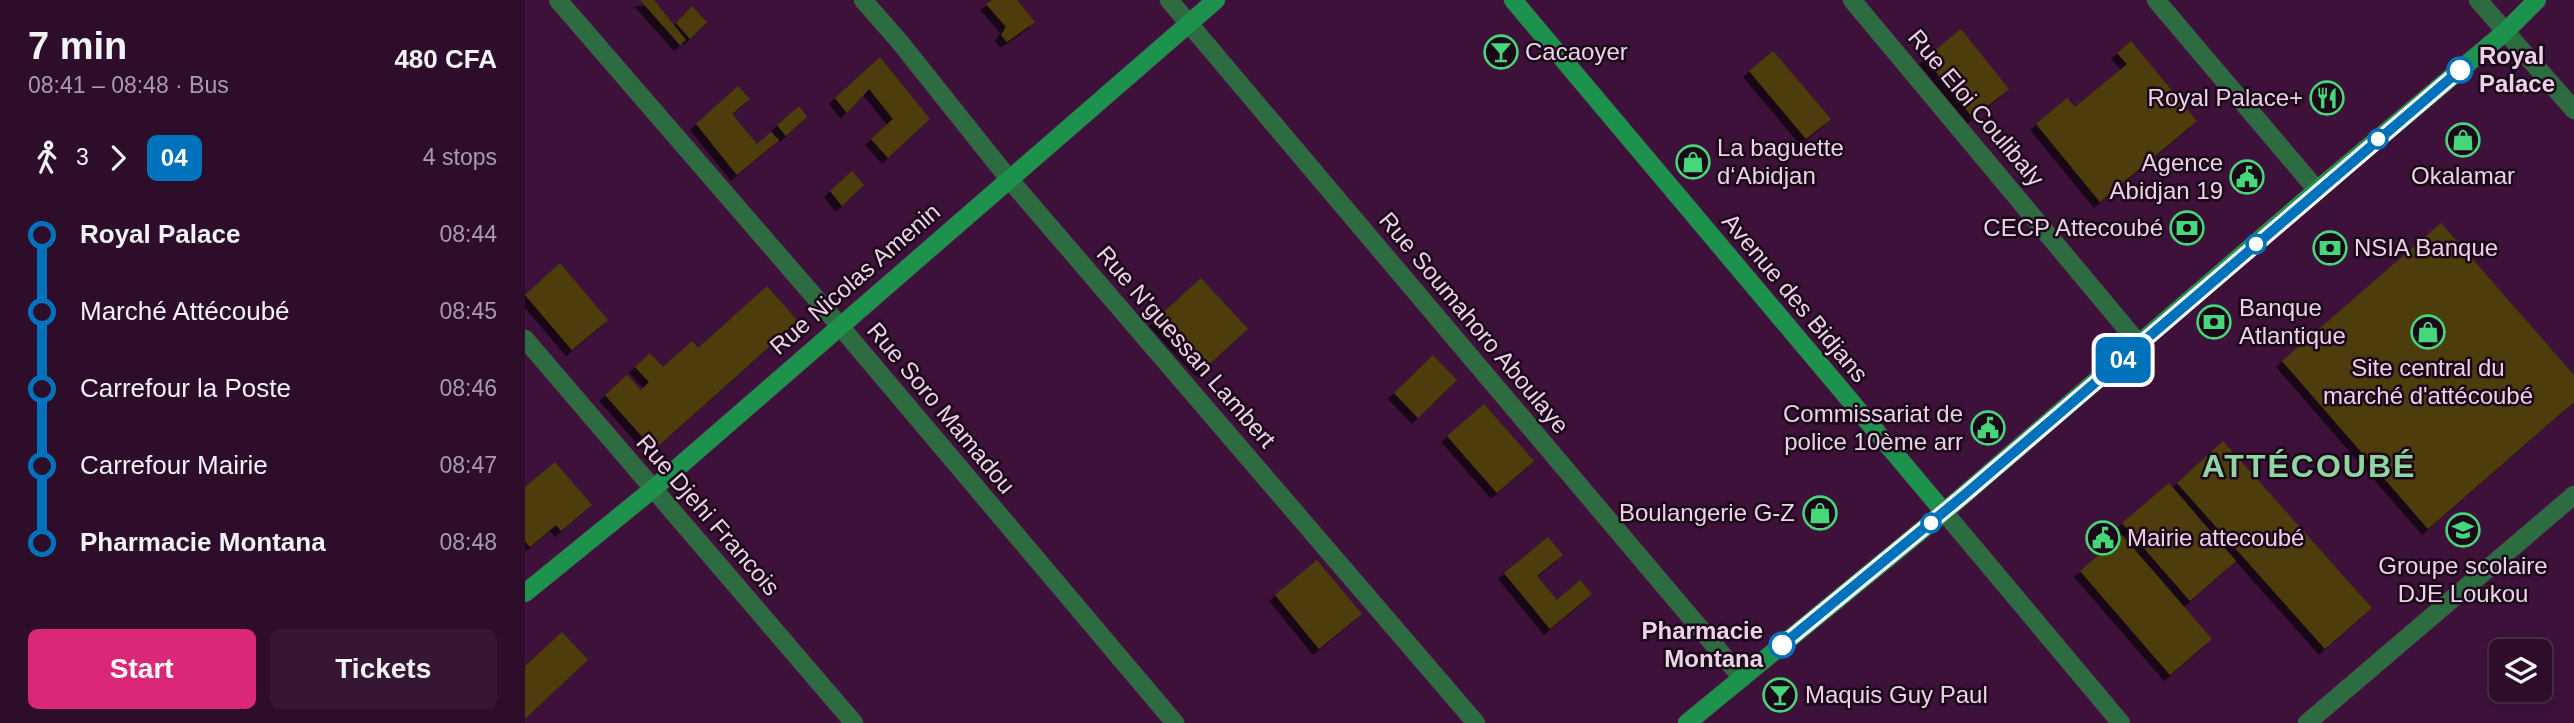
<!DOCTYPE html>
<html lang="en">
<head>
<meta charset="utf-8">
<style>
	body { margin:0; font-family:Arial,sans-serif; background:#361633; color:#f1f3f6; height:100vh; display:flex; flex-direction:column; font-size:26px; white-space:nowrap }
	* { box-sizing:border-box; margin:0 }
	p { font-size:23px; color:#a79ca9 }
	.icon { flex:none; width:38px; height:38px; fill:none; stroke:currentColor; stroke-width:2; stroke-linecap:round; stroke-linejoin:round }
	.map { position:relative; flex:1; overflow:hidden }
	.details { display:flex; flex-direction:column; background:#2e0d2b; width:525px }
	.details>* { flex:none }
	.badge { padding:0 14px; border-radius:10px; font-size:24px; line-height:46px }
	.buttons { position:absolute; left:1964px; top:639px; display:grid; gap:14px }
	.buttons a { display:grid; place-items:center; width:63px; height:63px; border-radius:10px; background:#2e0d2b; box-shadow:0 4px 10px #0003,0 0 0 2px #492d47; font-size:35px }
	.map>.badge { position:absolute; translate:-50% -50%; box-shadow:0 0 0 4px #fff }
	.legs { display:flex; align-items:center; gap:10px; height:77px; padding:0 28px; font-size:23px }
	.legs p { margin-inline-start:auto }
	.overview { display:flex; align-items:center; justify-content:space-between; height:119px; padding:0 28px }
	h1 { font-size:38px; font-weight:600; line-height:52px }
	.cta { display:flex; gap:14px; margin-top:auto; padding:14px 28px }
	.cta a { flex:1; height:80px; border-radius:10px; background:#db2777; color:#fff; font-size:28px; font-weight:600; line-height:80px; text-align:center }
	.cta a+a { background:#361633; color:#f1f3f6 }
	ul { padding:0 28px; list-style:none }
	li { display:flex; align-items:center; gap:24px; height:77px; font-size:26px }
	li i { display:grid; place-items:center; width:10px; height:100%; margin:0 9px; background:currentColor }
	li i::after { content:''; width:18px; height:18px; margin:-9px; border:5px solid; border-radius:50%; background:#2e0d2b }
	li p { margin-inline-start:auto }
	li:first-child i { background:linear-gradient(#0000 50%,currentColor 0) }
	li:last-child i { background:linear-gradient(currentColor 50%,#0000 0) }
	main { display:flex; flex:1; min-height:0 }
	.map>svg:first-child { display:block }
	.building { fill:#4d3d07; filter:url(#shadow) }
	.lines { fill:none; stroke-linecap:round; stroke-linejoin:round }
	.street-casing { stroke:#593055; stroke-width:19 }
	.secondary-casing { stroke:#593055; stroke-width:19 }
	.street { stroke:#2c6c40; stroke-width:18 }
	.secondary { stroke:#1c924c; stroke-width:18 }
	.line-1-casing { stroke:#fff; stroke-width:16 }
	.line-1 { stroke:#0072bc; stroke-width:10 }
	.stop-1-dot { fill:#fff; stroke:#0072bc; stroke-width:3.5 }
	.labels { text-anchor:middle; stroke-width:5; stroke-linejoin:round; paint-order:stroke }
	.poi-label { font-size:24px; fill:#edd1e9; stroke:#1a0718; text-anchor:start }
	.stop-label { font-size:24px; font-weight:bold; fill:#edd1e9; stroke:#1a0718; text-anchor:start }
	.street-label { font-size:24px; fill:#edd1e9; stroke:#1a0718 }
	.district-label { font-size:32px; font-weight:bold; letter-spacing:2px; fill:#90d4a1; stroke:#1a0718 }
</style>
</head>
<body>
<main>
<section class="details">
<div class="overview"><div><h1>7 min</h1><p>08:41 – 08:48 · Bus</p></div><b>480 CFA</b></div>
<div class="legs"><svg class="icon" aria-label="walk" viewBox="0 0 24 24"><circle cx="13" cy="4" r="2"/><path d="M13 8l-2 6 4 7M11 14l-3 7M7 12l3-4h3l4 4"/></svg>3<svg class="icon" aria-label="forward" viewBox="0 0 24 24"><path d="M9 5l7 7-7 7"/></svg><b class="badge" style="background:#0072bc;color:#fff">04</b><p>4 stops</p></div>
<ul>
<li><i style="color:#0072bc"></i><b>Royal Palace</b><p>08:44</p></li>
<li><i style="color:#0072bc"></i><span>Marché Attécoubé</span><p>08:45</p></li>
<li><i style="color:#0072bc"></i><span>Carrefour la Poste</span><p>08:46</p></li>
<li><i style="color:#0072bc"></i><span>Carrefour Mairie</span><p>08:47</p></li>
<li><i style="color:#0072bc"></i><b>Pharmacie Montana</b><p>08:48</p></li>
</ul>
<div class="cta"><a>Start</a><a>Tickets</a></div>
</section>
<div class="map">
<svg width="2049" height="723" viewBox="0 0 2049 723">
	<defs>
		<filter id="shadow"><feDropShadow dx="-6" dy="6" stdDeviation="0" flood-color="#0009"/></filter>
	</defs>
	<rect width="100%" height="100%" fill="#3d1139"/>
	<path class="building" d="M 115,0 L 129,0 L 161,40 L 155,45 Z
		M 467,0 L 492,0 L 510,22 L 482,42 L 476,35 L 481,27 L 461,4 Z
		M 167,6 L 182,22 L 165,39 L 151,23 Z
		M 1436,29 L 1484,89 L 1448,118 L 1400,58 Z
		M 1606,41 L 1672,121 L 1575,202 L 1511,124 L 1542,98 L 1550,107 L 1602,64 L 1592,53 Z
		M 1248,51 L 1306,119 L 1281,139 L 1224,71 Z
		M 355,57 L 405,119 L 363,158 L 346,139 L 368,119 L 344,89 L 322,113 L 310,98 Z
		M 213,86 L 225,99 L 207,114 L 232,144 L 246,132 L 254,140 L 212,175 L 171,124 Z
		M 274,106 L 282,117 L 261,136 L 252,125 Z
		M 327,171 L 339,185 L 317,206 L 305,191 Z
		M 1916,223 L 2049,375 L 2049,402 L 1903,529 L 1757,361 Z
		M 35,263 L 83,320 L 47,350 L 0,295 Z
		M 676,278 L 723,329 L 677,371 L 630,320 Z
		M 242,286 L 273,321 L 129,450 L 80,395 L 102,375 L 116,390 L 124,382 L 110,367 L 125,353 L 138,367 L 167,341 L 173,348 Z
		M 908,355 L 932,380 L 893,418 L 869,393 Z
		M 959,404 L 1009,461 L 972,493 L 922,436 Z
		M 1698,441 L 1847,608 L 1800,649 L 1652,483 Z
		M 30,462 L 67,505 L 36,531 L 31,525 L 5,547 L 0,541 L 0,487 Z
		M 1644,483 L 1711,561 L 1665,601 L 1597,523 Z
		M 1597,535 L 1687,639 L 1645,675 L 1555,571 Z
		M 1023,537 L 1038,555 L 1012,576 L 1032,600 L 1055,580 L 1067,594 L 1025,629 L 979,573 Z
		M 792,560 L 837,614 L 794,649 L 750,595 Z
		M 37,632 L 63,660 L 0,719 L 0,666 Z"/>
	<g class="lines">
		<defs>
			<path id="street" d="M 33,0 L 314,325 L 650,723
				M 338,0 L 374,41 L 484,179 L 951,723
				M 644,0 L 1217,678
				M 1327,0 L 1615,345
				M 1631,0 L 1792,190
				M 1953,0 L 2049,110
				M 0,339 L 329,723
				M 1419,512 L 1596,723
				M 1782,723 L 2049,495"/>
			<path id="secondary" d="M 988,0 L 1419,512
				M 0,593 L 128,489 L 691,0
				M 1162,723 L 1419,512 L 1792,190 L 1980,32 L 2012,0"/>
		</defs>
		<use href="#street" class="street-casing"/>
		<use href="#secondary" class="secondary-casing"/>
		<use href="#street" class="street"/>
		<use href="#secondary" class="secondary"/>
	</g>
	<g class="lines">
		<defs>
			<path id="line-1" d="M 1257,645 L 1438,496 L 1935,70"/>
		</defs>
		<use href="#line-1" class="line-1-casing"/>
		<use href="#line-1" class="line-1"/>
	</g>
	<defs>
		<symbol id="bar-ring" viewBox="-11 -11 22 22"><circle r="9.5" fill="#1a0718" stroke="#45d77a" stroke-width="1.5"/><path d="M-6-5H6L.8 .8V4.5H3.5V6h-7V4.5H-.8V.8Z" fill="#45d77a"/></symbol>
		<symbol id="restaurant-ring" viewBox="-11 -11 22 22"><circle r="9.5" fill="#1a0718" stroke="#45d77a" stroke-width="1.5"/><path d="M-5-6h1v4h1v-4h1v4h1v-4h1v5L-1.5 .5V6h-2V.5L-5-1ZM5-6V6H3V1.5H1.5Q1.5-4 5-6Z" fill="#45d77a"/></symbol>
		<symbol id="shop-ring" viewBox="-11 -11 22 22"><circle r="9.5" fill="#1a0718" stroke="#45d77a" stroke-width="1.5"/><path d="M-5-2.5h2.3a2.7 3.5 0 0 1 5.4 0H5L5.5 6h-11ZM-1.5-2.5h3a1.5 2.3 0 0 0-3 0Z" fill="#45d77a"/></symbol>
		<symbol id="civic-ring" viewBox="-11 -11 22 22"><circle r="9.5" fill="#1a0718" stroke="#45d77a" stroke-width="1.5"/><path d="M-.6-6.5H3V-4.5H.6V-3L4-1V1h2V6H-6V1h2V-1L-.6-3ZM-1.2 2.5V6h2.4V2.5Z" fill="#45d77a"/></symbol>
		<symbol id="bank-ring" viewBox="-11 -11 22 22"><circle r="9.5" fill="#1a0718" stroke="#45d77a" stroke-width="1.5"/><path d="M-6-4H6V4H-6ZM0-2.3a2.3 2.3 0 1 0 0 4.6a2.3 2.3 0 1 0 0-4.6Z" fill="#45d77a"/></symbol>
		<symbol id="school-ring" viewBox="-11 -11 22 22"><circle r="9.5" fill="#1a0718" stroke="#45d77a" stroke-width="1.5"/><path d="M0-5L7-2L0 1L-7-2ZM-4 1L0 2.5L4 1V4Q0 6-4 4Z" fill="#45d77a"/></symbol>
	</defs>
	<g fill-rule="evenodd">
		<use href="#bar-ring" x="957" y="33" width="38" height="38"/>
		<use href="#restaurant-ring" x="1783" y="79" width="38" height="38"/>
		<use href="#shop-ring" x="1919" y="121" width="38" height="38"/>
		<use href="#shop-ring" x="1149" y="143" width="38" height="38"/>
		<use href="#civic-ring" x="1703" y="158" width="38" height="38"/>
		<use href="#bank-ring" x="1643" y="209" width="38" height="38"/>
		<use href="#bank-ring" x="1786" y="229" width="38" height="38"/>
		<use href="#bank-ring" x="1670" y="303" width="38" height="38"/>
		<use href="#shop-ring" x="1884" y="313" width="38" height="38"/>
		<use href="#civic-ring" x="1444" y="409" width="38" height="38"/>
		<use href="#shop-ring" x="1276" y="494" width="38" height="38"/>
		<use href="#school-ring" x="1919" y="511" width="38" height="38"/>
		<use href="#civic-ring" x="1559" y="519" width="38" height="38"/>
		<use href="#bar-ring" x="1236" y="676" width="38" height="38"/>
	</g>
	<g class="stop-1-dot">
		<circle cx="1935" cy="70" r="12"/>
		<circle cx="1853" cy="139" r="9"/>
		<circle cx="1731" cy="244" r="9"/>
		<circle cx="1406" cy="523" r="9"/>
		<circle cx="1257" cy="645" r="12"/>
	</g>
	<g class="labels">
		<g class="poi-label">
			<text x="1000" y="60">Cacaoyer</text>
			<text x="1778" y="106" text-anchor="end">Royal Palace+</text>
			<text x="1192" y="156">La baguette<tspan x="1192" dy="28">d‘Abidjan</tspan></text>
			<text x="1698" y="171" text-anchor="end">Agence<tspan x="1698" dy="28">Abidjan 19</tspan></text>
			<text x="1938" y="184" text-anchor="middle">Okalamar</text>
			<text x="1638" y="236" text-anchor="end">CECP Attecoubé</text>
			<text x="1829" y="256">NSIA Banque</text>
			<text x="1714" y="316">Banque<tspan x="1714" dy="28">Atlantique</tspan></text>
			<text x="1903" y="376" text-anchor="middle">Site central du<tspan x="1903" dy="28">marché d'attécoubé</tspan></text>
			<text x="1438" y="422" text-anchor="end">Commissariat de<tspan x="1438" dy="28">police 10ème arr</tspan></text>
			<text x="1270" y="521" text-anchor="end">Boulangerie G-Z</text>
			<text x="1602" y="546">Mairie attecoubé</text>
			<text x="1938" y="574" text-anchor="middle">Groupe scolaire<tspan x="1938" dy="28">DJE Loukou</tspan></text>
			<text x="1280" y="703">Maquis Guy Paul</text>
		</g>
		<g class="stop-label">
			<text x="1954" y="64">Royal<tspan x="1954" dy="28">Palace</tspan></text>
			<text x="1238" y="639" text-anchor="end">Pharmacie<tspan x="1238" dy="28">Montana</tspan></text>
		</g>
		<g class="street-label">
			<text transform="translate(1451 108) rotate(50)" y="8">Rue Eloi Coulibaly</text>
			<text transform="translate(330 279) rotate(-41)" y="8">Rue Nicolas Amenin</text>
			<text transform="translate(1270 298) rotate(50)" y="8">Avenue des Bidjans</text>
			<text transform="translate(949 323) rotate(50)" y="8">Rue Soumahoro Aboulaye</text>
			<text transform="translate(661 347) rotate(49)" y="8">Rue N'guessan Lambert</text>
			<text transform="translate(416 408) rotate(50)" y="8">Rue Soro Mamadou</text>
			<text transform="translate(183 515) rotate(49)" y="8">Rue Djehi Francois</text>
		</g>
		<g class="district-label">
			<text x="1784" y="477">ATTÉCOUBÉ</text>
		</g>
	</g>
</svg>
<div class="buttons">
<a><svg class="icon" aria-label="layers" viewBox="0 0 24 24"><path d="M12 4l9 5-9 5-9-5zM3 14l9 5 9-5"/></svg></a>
</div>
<b class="badge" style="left:1598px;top:360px;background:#0072bc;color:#fff">04</b>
</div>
</main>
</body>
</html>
